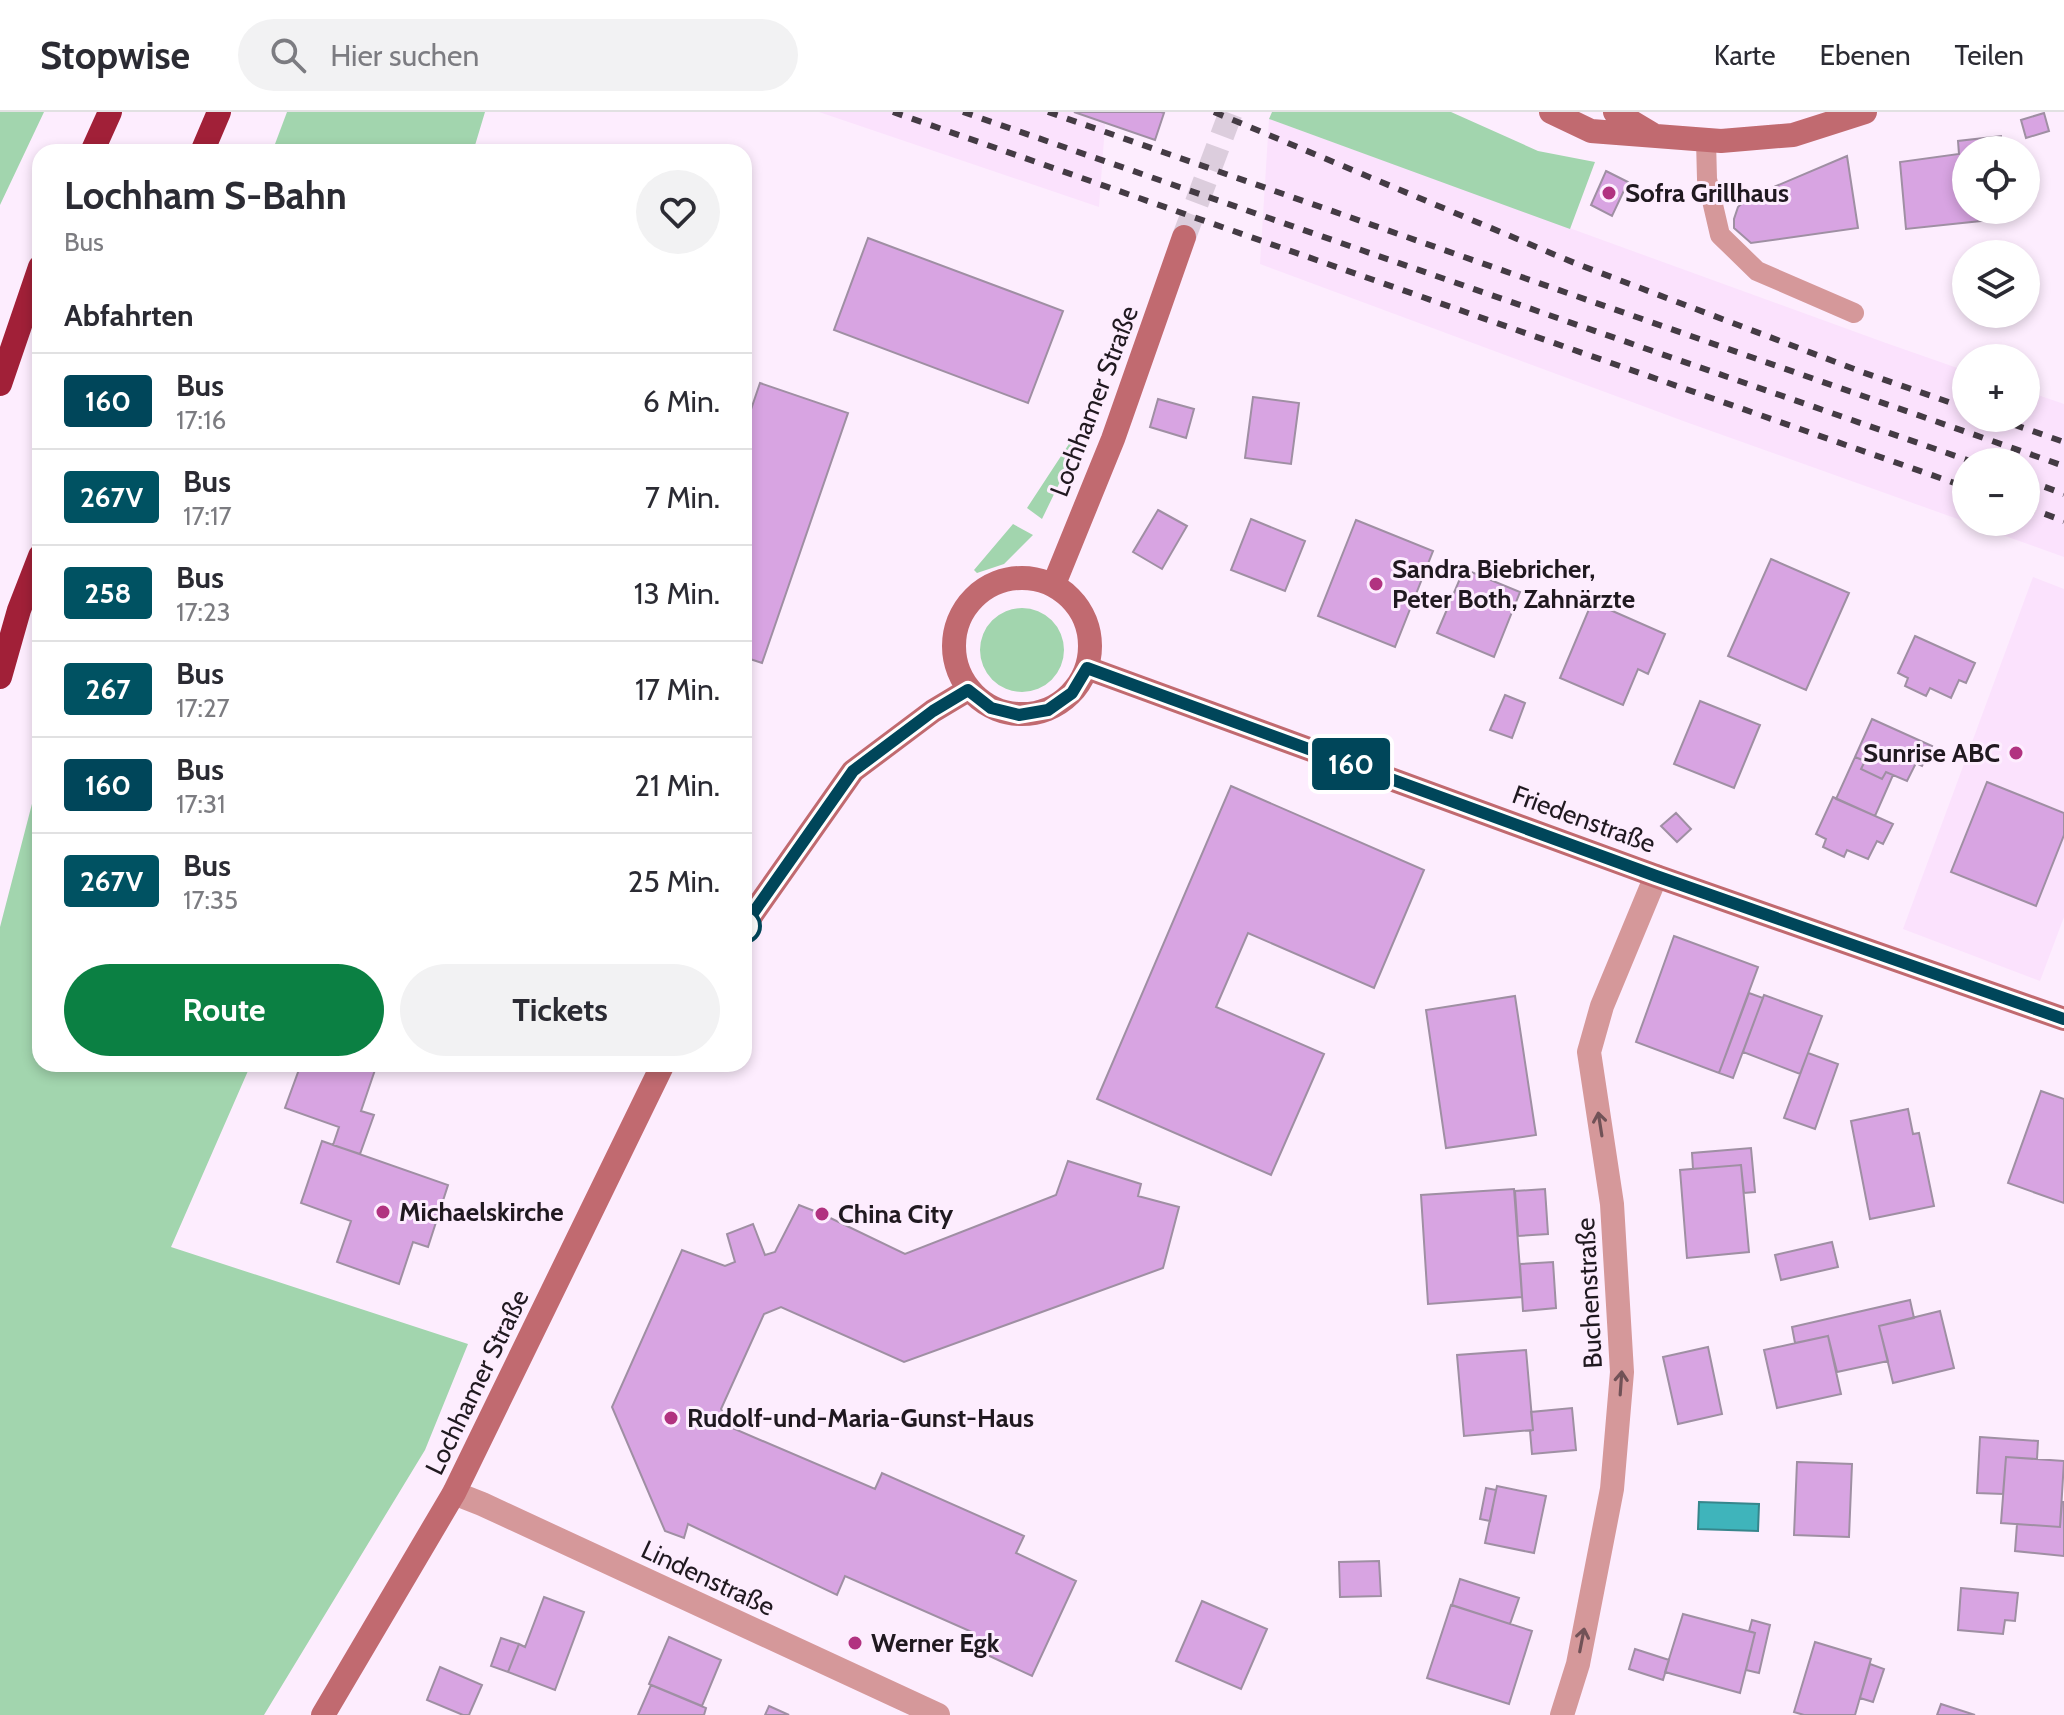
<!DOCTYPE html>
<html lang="de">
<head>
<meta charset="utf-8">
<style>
	body { margin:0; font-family:Cabin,sans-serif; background:#f2f2f3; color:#2b2b33; height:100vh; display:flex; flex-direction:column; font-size:30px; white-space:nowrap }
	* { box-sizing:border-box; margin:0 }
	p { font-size:26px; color:#7c7c81 }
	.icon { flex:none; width:44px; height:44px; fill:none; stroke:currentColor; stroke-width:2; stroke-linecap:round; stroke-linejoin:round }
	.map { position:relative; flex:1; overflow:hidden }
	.panel { position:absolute; left:32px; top:32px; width:720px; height:928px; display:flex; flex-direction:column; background:#fff; border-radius:24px; box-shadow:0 4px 12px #0003 }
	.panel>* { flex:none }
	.badge { padding:0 16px; border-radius:6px; font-size:28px; line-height:52px }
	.tools { position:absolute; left:1952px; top:24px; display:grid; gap:16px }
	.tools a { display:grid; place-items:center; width:88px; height:88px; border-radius:50%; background:#fff; box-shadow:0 4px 12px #0003; font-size:40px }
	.map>.badge { position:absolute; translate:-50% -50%; box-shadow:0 0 0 4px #fff }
	h2 { padding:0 32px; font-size:30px; line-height:72px }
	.round { display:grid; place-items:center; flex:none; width:84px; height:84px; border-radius:42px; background:#f2f2f3 }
	.overview { display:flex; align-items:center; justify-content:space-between; height:136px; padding:0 32px }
	h1 { font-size:38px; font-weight:700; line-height:60px }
	.action { display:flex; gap:16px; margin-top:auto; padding:16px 32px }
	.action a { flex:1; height:92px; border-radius:48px; background:#0b8043; color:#fff; font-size:32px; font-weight:700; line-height:92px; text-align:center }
	.action a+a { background:#f2f2f3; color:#2b2b33 }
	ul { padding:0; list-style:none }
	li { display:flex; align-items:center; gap:24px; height:96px; padding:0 32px; border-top:2px solid #e1e1e2 }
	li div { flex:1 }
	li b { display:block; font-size:30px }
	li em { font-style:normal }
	li .badge { min-width:88px; font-weight:700; text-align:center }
	header { display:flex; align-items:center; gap:48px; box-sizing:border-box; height:112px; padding:0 40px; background:#fff; border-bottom:2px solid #e1e1e2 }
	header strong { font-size:38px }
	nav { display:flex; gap:44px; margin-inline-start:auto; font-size:28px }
	.search { width:560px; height:72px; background:#f2f2f3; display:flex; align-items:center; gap:20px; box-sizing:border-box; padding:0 28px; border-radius:44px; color:#7c7c81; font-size:30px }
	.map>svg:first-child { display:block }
	.built { fill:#fbe2fd; fill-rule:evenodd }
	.green { fill:#a2d5ae }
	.water { fill:#3fb4bb; stroke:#36868c; stroke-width:2 }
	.building { fill:#d8a4e2; stroke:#9f8fa3; stroke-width:2 }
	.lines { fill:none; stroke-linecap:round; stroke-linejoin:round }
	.secondary-tunnel { stroke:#dccddd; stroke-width:24; stroke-dasharray:24 12; stroke-linecap:butt }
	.lane { stroke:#d5989a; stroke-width:20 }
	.street { stroke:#d5989a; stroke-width:24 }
	.secondary { stroke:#c16a70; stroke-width:24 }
	.highway { stroke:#a12038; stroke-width:24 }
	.rail { stroke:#443b44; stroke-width:6; stroke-dasharray:10 10; stroke-linecap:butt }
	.oneway { stroke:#715257 }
	.line-casing { stroke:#fff; stroke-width:18 }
	.line { stroke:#00465a; stroke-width:12 }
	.poi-dot { fill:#b13280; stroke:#fdedfe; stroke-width:3 }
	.stop-dot { fill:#fff; stroke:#00465a; stroke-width:4 }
	.labels { text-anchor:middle; stroke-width:6; stroke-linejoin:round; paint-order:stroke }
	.poi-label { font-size:26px; font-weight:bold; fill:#201920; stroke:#fdedfe; text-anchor:start }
	.street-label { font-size:26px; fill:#201920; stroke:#fdedfe }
</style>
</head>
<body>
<header>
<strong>Stopwise</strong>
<div class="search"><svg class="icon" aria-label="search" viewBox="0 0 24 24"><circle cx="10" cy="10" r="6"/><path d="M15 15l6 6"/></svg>Hier suchen</div>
<nav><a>Karte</a><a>Ebenen</a><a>Teilen</a></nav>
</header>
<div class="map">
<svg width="2064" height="1603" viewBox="0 0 2064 1603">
	<rect width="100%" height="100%" fill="#fdedfe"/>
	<path class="built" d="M 819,0 L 1106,0 L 1099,95 Z
		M 1269,7 L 1886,231 L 1966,259 L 1966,306 L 2026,306 L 2026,279 L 2064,292 L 2064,445 L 1686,310 L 1260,152 ZM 1966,350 L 2026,350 L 2026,410 L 1966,410 Z
		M 2033,465 L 2064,477 L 2064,805 L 2040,869 L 1903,817 Z"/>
	<path class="green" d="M 0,0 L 44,0 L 0,93 Z
		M 287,0 L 485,0 L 473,40 L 272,40 Z
		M 1272,0 L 1451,0 L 1538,39 L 1595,50 L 1570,117 L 1269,7 Z
		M 1084,309 L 1088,312 L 1042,407 L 1027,396 Z
		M 1013,412 L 1033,423 L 1004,452 L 977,461 L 974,458 Z
		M980 538a42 42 0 1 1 84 0a42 42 0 1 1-84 0Z
		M 40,661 L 40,952 L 251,952 L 171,1135 L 468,1232 L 425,1338 L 264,1603 L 0,1603 L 0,815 Z"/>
	<path class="water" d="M 1699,1390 L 1759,1392 L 1758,1419 L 1698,1417 Z"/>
	<path class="building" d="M 1074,0 L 1161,0 L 1164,1 L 1155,28 Z
		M 2044,1 L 2049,19 L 2026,26 L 2021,8 Z
		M 2001,24 L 2002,38 L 1966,38 L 1966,98 L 2008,98 L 2009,106 L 1906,117 L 1900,50 L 1959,42 L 1958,29 Z
		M 1847,44 L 1858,116 L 1751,131 L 1734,116 L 1734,107 L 1738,95 L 1748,86 Z
		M 1606,59 L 1628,70 L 1612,104 L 1591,93 Z
		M 868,126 L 1063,199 L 1028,291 L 834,218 Z
		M 760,271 L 848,301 L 762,551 L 744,545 L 744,318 Z
		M 1253,285 L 1299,291 L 1291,352 L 1245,346 Z
		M 1158,287 L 1194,297 L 1186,326 L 1150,315 Z
		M 1158,398 L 1187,414 L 1162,457 L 1133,440 Z
		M 1251,407 L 1305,429 L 1285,479 L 1231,458 Z
		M 1356,408 L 1433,439 L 1395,535 L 1318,504 Z
		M 1771,447 L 1849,481 L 1806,578 L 1728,544 Z
		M 1464,457 L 1520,480 L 1494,545 L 1437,521 Z
		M 1592,490 L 1665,522 L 1648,562 L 1638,557 L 1623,593 L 1560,566 Z
		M 1915,524 L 1975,551 L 1966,571 L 1959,568 L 1951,586 L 1930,576 L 1926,584 L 1905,574 L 1908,566 L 1898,561 Z
		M 1505,583 L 1525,591 L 1512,626 L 1490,618 Z
		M 1700,589 L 1760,613 L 1734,676 L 1674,652 Z
		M 1872,607 L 1932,634 L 1922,654 L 1916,651 L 1907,669 L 1886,660 L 1882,667 L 1861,657 L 1865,649 L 1855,645 Z
		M 1855,645 L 1865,649 L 1861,657 L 1882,667 L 1886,660 L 1893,663 L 1875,704 L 1836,687 Z
		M 1987,670 L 2064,701 L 2064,723 L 2036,794 L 1951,760 Z
		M 1231,674 L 1424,758 L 1374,876 L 1248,821 L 1216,895 L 1324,942 L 1271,1063 L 1097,987 Z
		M 1833,685 L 1893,712 L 1883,732 L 1877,729 L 1868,747 L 1847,738 L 1844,745 L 1823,735 L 1826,727 L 1816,722 Z
		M 1676,701 L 1691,717 L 1677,730 L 1661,714 Z
		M 1674,824 L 1758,855 L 1719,961 L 1636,930 Z
		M 1749,881 L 1763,886 L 1733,966 L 1719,961 Z
		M 1764,883 L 1822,904 L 1800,962 L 1743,940 Z
		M 1515,884 L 1536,1023 L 1446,1036 L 1426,898 Z
		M 1808,941 L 1838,952 L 1815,1017 L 1784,1006 Z
		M 301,952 L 377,952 L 361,999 L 374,1003 L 360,1042 L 333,1033 L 339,1015 L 285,996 Z
		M 2041,979 L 2064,987 L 2064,1091 L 2008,1071 Z
		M 1908,997 L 1913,1022 L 1919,1021 L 1934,1094 L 1870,1107 L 1851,1009 Z
		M 322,1029 L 448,1073 L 428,1135 L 413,1130 L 399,1172 L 337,1150 L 351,1109 L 301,1091 Z
		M 1751,1036 L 1755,1080 L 1744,1081 L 1741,1053 L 1693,1057 L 1692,1041 Z
		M 1068,1049 L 1141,1072 L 1138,1084 L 1179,1095 L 1163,1156 L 904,1250 L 781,1195 L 764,1202 L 721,1297 L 730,1315 L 875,1377 L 882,1361 L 1024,1424 L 1016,1441 L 1076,1469 L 1032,1564 L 966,1533 L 972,1520 L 845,1464 L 837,1483 L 688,1412 L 684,1426 L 665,1419 L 612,1295 L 682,1138 L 725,1154 L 735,1150 L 727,1122 L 753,1112 L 765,1143 L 775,1140 L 799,1093 L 822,1102 L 905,1142 L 1056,1083 Z
		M 1741,1053 L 1749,1140 L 1687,1146 L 1680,1058 Z
		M 1514,1077 L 1522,1185 L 1428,1192 L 1421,1083 Z
		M 1545,1077 L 1548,1122 L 1518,1124 L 1515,1079 Z
		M 1832,1130 L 1838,1155 L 1781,1168 L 1775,1143 Z
		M 1553,1150 L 1556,1196 L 1523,1199 L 1520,1152 Z
		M 1910,1188 L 1914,1206 L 1879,1214 L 1888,1249 L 1837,1260 L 1828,1224 L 1795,1231 L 1792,1215 Z
		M 1940,1199 L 1954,1256 L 1893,1271 L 1879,1214 Z
		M 1828,1224 L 1841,1282 L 1777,1296 L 1764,1238 Z
		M 1708,1235 L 1722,1302 L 1678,1312 L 1663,1245 Z
		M 1526,1238 L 1533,1318 L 1464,1324 L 1457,1243 Z
		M 1572,1296 L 1576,1338 L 1532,1342 L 1530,1319 L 1533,1318 L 1531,1300 Z
		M 1980,1325 L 2038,1329 L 2037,1347 L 2006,1345 L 2003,1382 L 1977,1381 Z
		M 2006,1345 L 2064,1349 L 2060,1415 L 2001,1411 Z
		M 1797,1350 L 1852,1352 L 1849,1425 L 1794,1423 Z
		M 1497,1374 L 1546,1384 L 1534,1441 L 1485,1431 Z
		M 1486,1376 L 1496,1378 L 1490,1409 L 1480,1407 Z
		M 2062,1390 L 2064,1390 L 2064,1444 L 2015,1439 L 2017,1412 L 2060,1415 Z
		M 1379,1449 L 1381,1484 L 1340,1485 L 1339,1450 Z
		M 1460,1467 L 1519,1486 L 1510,1512 L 1452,1493 Z
		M 1961,1476 L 2018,1481 L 2015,1509 L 2005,1508 L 2003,1522 L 1958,1518 Z
		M 544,1485 L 584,1500 L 555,1578 L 508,1560 L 519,1532 L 525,1535 Z
		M 1202,1489 L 1267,1517 L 1241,1577 L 1176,1549 Z
		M 1451,1493 L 1532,1519 L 1509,1592 L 1427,1566 Z
		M 1683,1502 L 1755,1521 L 1740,1581 L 1665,1560 Z
		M 1752,1508 L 1770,1513 L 1759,1561 L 1746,1558 L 1755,1521 L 1749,1519 Z
		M 669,1525 L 721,1548 L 702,1594 L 649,1572 Z
		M 501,1526 L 519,1532 L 508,1560 L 491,1554 Z
		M 1815,1530 L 1871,1547 L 1855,1603 L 1804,1603 L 1794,1600 Z
		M 1635,1537 L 1669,1548 L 1663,1568 L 1629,1557 Z
		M 1870,1552 L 1884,1557 L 1873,1590 L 1860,1586 Z
		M 440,1555 L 482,1573 L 469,1603 L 463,1603 L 427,1588 Z
		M 651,1573 L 706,1596 L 704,1603 L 638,1603 Z
		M 1941,1592 L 1975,1603 L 1937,1603 Z
		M 769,1594 L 789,1603 L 765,1603 Z"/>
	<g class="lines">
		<path class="secondary-tunnel" d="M 1184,125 L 1231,0"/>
		<path class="lane" d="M 1706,28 L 1707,67 L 1720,123 L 1757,159 L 1854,201"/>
		<path class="street" d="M 454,1381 L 482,1392 L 938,1603
			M 1562,1603 L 1578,1552 L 1612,1377 L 1622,1260 L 1612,1092 L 1589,940 L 1602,894 L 1656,764"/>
		<path class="secondary" d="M 1551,0 L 1591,19 L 1721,29 L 1793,23 L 1865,0
			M 1615,0 L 1652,22
			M954 534a68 68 0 1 1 136 0a68 68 0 1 1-136 0Z
			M 1054,472 L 1113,327 L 1184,125
			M 1087,556 L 1656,764 L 2064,907
			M 744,814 L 853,659 L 933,599 L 968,578
			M 323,1603 L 454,1381 L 663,952"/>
		<path class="highway" d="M 92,40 L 110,0
			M 202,40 L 219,0
			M 0,272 L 40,155
			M 0,565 L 19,498 L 40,444"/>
		<path class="rail" d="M 893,0 L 1966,375
			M 963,0 L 1973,350
			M 1048,0 L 2064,354
			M 1214,0 L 1577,152 L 1862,260 L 1966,296
			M 1995,306 L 2064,330
			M 2026,368 L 2064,382
			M 2026,395 L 2064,409"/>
	</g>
	<defs><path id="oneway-shaft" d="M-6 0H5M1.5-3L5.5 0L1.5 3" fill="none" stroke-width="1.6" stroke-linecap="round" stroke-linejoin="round" transform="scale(2)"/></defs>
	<g class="oneway">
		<use href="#oneway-shaft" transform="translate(1600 1012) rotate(-99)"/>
		<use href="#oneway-shaft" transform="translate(1621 1271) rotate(-86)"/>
		<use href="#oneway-shaft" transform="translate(1582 1528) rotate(-79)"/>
	</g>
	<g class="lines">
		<defs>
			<path id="line" d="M 744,814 L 853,659 L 933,599 L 968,578 L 991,596 L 1019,603 L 1048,598 L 1072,581 L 1087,556 L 1656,764 L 2064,907"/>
		</defs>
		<use href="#line" class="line-casing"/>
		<use href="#line" class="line"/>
	</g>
	<g class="poi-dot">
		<circle cx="1609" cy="81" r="8"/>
		<circle cx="1376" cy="472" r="8"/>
		<circle cx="2016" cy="641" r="8"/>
		<circle cx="383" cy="1100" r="8"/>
		<circle cx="822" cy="1102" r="8"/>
		<circle cx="671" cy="1306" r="8"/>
		<circle cx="855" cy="1531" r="8"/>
	</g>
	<circle class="stop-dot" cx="744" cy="814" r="16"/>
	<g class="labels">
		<g class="poi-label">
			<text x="1625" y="90">Sofra Grillhaus</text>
			<text x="1392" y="466">Sandra Biebricher,<tspan x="1392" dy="30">Peter Both, Zahnärzte</tspan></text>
			<text x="2000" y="650" text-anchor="end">Sunrise ABC</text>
			<text x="399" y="1109">Michaelskirche</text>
			<text x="838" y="1111">China City</text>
			<text x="687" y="1315">Rudolf-und-Maria-Gunst-Haus</text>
			<text x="871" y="1540">Werner Egk</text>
		</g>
		<g class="street-label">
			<text transform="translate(1094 289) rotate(-69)" y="9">Lochhamer Straße</text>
			<text transform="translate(1584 707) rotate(20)" y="9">Friedenstraße</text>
			<text transform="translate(1589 1181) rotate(-93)" y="9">Buchenstraße</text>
			<text transform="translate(477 1270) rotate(-64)" y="9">Lochhamer Straße</text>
			<text transform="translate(708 1466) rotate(25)" y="9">Lindenstraße</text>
		</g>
	</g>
</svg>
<div class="tools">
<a><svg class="icon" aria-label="locate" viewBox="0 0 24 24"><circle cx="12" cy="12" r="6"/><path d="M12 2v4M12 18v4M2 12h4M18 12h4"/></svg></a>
<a><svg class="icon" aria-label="layers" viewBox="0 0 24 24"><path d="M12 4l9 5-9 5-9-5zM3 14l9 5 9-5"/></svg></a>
<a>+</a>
<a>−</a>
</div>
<b class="badge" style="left:1351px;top:652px;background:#00465a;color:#fff">160</b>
<section class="panel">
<div class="overview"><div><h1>Lochham S-Bahn</h1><p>Bus</p></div><a class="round"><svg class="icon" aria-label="heart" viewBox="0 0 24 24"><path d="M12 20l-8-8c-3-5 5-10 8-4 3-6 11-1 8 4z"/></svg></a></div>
<h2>Abfahrten</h2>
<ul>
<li><span class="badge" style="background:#00465a;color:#fff">160</span><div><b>Bus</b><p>17:16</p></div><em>6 Min.</em></li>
<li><span class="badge" style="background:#005262;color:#fff">267V</span><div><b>Bus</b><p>17:17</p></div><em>7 Min.</em></li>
<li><span class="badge" style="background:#005262;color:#fff">258</span><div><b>Bus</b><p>17:23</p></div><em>13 Min.</em></li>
<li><span class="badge" style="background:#005262;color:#fff">267</span><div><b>Bus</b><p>17:27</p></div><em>17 Min.</em></li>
<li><span class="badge" style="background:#00465a;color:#fff">160</span><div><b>Bus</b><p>17:31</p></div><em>21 Min.</em></li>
<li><span class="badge" style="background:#005262;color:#fff">267V</span><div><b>Bus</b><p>17:35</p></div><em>25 Min.</em></li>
</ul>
<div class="action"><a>Route</a><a>Tickets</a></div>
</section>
</div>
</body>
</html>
